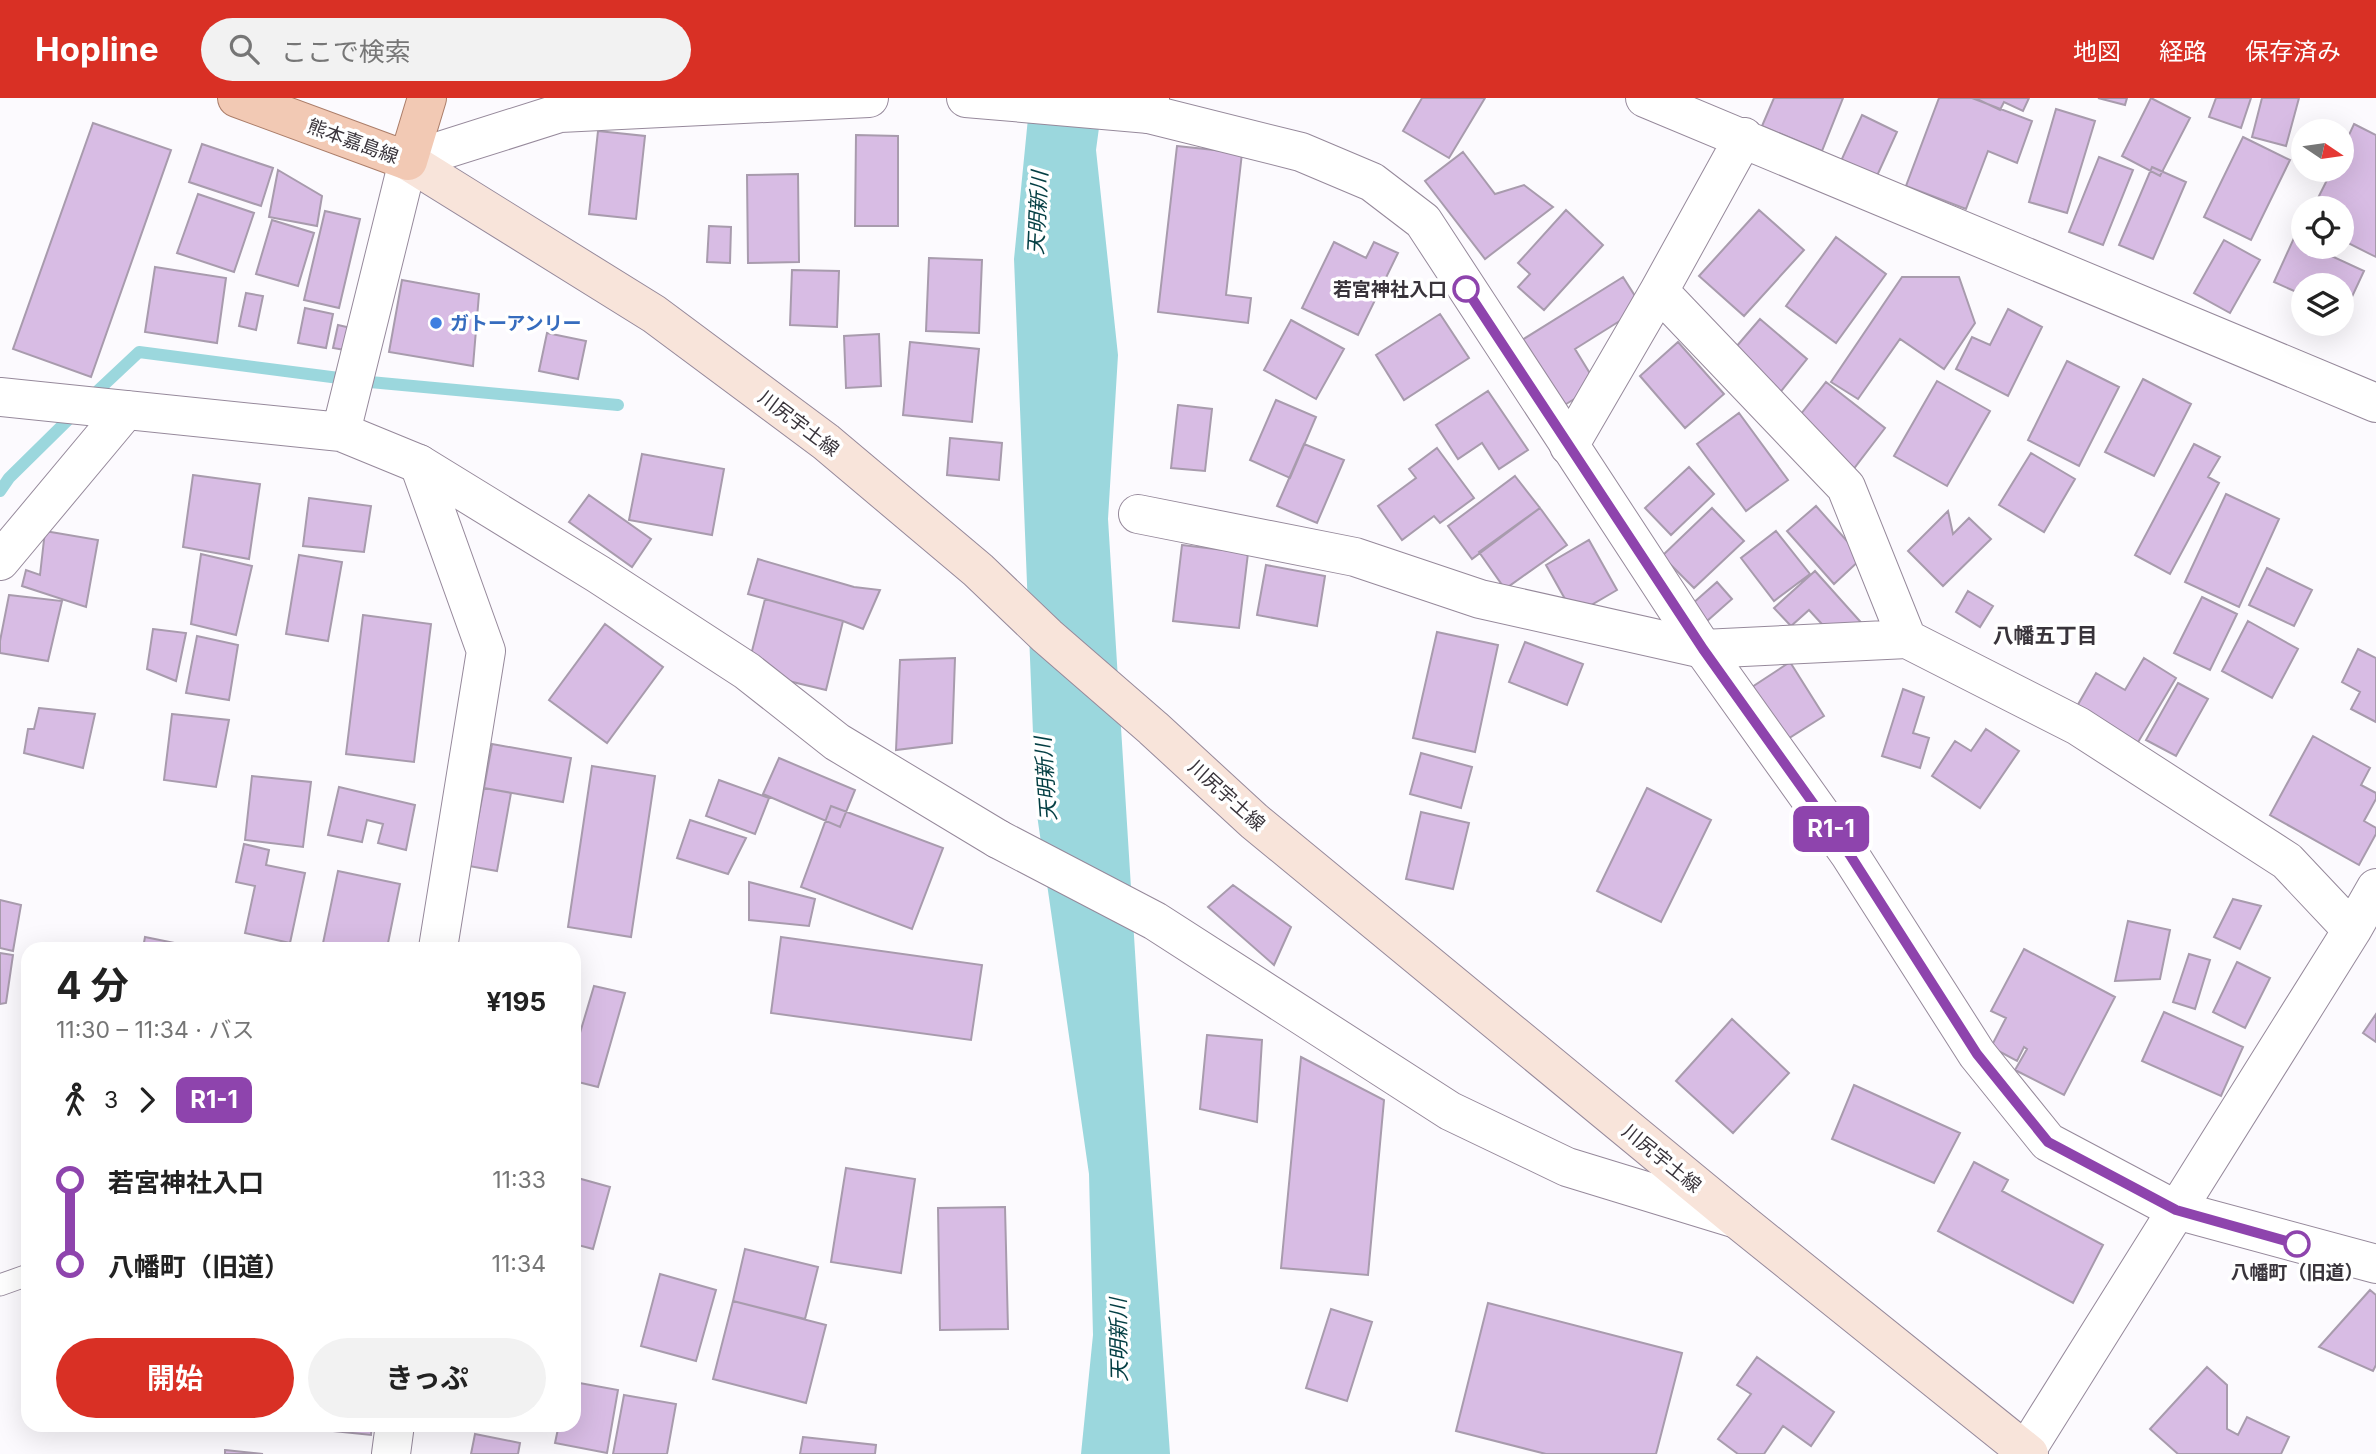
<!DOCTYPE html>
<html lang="ja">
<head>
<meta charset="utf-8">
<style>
	body { margin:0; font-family:Inter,"Noto Sans JP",sans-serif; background:#f2f2f2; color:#222; height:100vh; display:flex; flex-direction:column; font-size:26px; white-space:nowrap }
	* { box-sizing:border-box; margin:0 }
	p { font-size:23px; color:#767676 }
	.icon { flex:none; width:38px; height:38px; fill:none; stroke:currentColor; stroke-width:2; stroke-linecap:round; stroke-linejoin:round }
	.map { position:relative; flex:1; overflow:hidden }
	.side { position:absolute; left:21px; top:844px; width:560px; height:490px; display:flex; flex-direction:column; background:#fff; border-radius:21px; box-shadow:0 7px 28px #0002 }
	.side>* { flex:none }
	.badge { padding:0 14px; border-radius:10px; font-size:24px; line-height:46px }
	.needle { width:46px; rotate:103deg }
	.tools { position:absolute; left:2291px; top:21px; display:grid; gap:14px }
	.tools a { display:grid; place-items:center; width:63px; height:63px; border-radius:50%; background:#fff; box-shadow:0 7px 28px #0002; font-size:35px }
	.map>.badge { position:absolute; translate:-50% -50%; box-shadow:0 0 0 4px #fff }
	.legs { display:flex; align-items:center; gap:10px; height:77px; padding:0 35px; font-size:23px }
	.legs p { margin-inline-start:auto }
	.head { display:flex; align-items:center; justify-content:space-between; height:119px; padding:0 35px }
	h1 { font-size:38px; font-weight:700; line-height:52px }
	.action { display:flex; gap:14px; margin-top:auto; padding:14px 35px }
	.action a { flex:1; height:80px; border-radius:42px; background:#d93025; color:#fff; font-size:28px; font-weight:700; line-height:80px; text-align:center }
	.action a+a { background:#f2f2f2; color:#222 }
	ul { padding:0 35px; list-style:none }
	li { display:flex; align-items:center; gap:24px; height:84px; font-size:26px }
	li i { display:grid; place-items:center; width:10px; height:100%; margin:0 9px; background:currentColor }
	li i::after { content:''; width:18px; height:18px; margin:-9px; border:5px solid; border-radius:50%; background:#fff }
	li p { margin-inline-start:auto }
	li:first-child i { background:linear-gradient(#0000 50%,currentColor 0) }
	li:last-child i { background:linear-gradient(currentColor 50%,#0000 0) }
	header { display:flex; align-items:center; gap:42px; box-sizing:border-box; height:98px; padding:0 35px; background:#d93025; color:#fff }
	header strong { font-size:33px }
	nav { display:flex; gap:38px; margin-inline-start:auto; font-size:24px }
	.search { width:490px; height:63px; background:#f2f2f2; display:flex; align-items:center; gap:18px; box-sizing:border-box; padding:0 24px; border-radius:38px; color:#767676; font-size:26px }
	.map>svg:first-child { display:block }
	.water { fill:#9bd7dd }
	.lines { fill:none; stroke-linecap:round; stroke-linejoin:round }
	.stream { stroke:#9bd7dd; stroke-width:12 }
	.building { fill:#d8bce4; stroke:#a89bad; stroke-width:2 }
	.service-casing { stroke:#96899b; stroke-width:23 }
	.minor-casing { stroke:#96899b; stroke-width:40 }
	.tertiary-casing { stroke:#96899b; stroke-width:40 }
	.secondary-casing { stroke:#96899b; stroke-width:40 }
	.primary-casing { stroke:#ab7d69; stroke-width:40 }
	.service { stroke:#fff; stroke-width:21 }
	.minor { stroke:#fff; stroke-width:38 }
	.tertiary { stroke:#fff; stroke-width:38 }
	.secondary { stroke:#f8e4da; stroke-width:38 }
	.primary { stroke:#f2c9b4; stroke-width:38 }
	.line-1-casing { stroke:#fff; stroke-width:16 }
	.line-1 { stroke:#8e44ad; stroke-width:10 }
	.stop-1-dot { fill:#fff; stroke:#8e44ad; stroke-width:3.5 }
	.shop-dot { fill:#3f7fe0; stroke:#fff; stroke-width:2.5 }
	.labels { text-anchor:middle; stroke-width:7; stroke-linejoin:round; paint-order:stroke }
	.street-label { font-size:19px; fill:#39343b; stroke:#fff }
	.stop-label { font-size:19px; font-weight:bold; fill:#39343b; stroke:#fff; text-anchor:end }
	.shop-label { font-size:19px; font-weight:bold; fill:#366cbe; stroke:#fff; text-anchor:start }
	.water-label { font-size:21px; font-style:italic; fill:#033e43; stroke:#fff }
	.neighbourhood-label { font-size:21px; font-weight:bold; fill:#39343b; stroke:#fff }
</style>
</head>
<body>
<header>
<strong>Hopline</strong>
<div class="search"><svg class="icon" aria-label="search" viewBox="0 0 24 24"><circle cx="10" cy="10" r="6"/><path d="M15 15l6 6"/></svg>ここで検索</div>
<nav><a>地図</a><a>経路</a><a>保存済み</a></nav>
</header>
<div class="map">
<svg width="2376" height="1356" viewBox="0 0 2376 1356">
	<rect width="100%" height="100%" fill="#fcfafe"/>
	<path class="water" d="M 1030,0 L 1103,0 L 1096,52 L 1118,257 L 1108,421 L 1139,918 L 1170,1356 L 1081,1356 L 1093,1237 L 1089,1076 L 1036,710 L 1014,161 Z"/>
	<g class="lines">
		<path class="stream" d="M 90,300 L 139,254 L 370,284 L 618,307
			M 0,393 L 9,380 L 75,315"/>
	</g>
	<path class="building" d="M 1422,0 L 1485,0 L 1449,60 L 1403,33 Z
		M 1774,0 L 1843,0 L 1822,53 L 1762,28 Z
		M 1939,0 L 1972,0 L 2032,23 L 2017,65 L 1988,53 L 1966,111 L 1906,88 Z
		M 1975,0 L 2029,0 L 2023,13 L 2004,4 L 2000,12 Z
		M 2098,0 L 2127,0 L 2125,7 Z
		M 2151,0 L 2190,20 L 2160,78 L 2122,58 Z
		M 2216,0 L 2251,0 L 2241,30 L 2209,19 Z
		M 2262,0 L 2299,0 L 2286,48 L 2252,39 Z
		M 2056,11 L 2095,23 L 2067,115 L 2029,104 Z
		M 1862,17 L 1897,34 L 1876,80 L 1841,63 Z
		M 93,25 L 171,52 L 91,279 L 13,251 Z
		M 93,25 L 171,52 L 91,279 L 13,251 Z
		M 2354,26 L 2376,37 L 2376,159 L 2342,142 L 2342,110 L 2313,110 L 2332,72 L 2342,72 L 2342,52 Z
		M 598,33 L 645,38 L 636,121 L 589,116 Z
		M 856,37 L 898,38 L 898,128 L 855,128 Z
		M 2243,39 L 2290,62 L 2251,142 L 2204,119 Z
		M 202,46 L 273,70 L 261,108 L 189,84 Z
		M 1177,48 L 1242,55 L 1226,197 L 1251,200 L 1248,225 L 1158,214 Z
		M 1463,54 L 1495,96 L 1524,87 L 1553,109 L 1485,161 L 1425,83 Z
		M 2099,59 L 2133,72 L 2103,147 L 2069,134 Z
		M 2152,69 L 2186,84 L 2153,161 L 2119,147 Z
		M 278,72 L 322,98 L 317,128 L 269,119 Z
		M 798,76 L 799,164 L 748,165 L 747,77 Z
		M 198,96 L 254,115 L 234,174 L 177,155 Z
		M 1566,112 L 1603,147 L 1544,212 L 1518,189 L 1530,176 L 1518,165 Z
		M 1759,112 L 1804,152 L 1744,218 L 1699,178 Z
		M 325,113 L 360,121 L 339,210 L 304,202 Z
		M 272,122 L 314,135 L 298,188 L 256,176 Z
		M 709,128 L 731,129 L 730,165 L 707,164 Z
		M 1836,139 L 1886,176 L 1836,245 L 1786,208 Z
		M 2294,140 L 2303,144 L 2303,149 L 2312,149 L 2364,173 L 2344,216 L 2342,215 L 2342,187 L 2303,187 L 2303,197 L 2274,184 Z
		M 2224,142 L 2260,162 L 2230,215 L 2194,195 Z
		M 1334,144 L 1366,160 L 1374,144 L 1398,155 L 1358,237 L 1302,210 Z
		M 929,160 L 982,162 L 979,235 L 926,233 Z
		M 155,169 L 226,180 L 217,245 L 145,234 Z
		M 792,172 L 839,173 L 837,229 L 790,227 Z
		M 1623,179 L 1642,209 L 1575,251 L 1597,287 L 1563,308 L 1522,242 Z
		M 1902,179 L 1959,179 L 1975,225 L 1944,271 L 1900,241 L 1858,301 L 1831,284 Z
		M 402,182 L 479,196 L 473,268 L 389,254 Z
		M 246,195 L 263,198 L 256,232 L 239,228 Z
		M 305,210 L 333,216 L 326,250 L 298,245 Z
		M 2008,211 L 2042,229 L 2008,298 L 1956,271 L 1972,239 L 1990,247 Z
		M 1440,216 L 1469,260 L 1404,302 L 1376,257 Z
		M 1760,221 L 1807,261 L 1778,297 L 1730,256 Z
		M 1291,222 L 1344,251 L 1316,301 L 1264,272 Z
		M 338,227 L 351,230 L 345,252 L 333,250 Z
		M 547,235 L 586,243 L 578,281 L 539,273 Z
		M 879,236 L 881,288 L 846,290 L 844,238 Z
		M 910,244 L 979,251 L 972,324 L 903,317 Z
		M 1678,244 L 1724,296 L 1685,330 L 1640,278 Z
		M 2067,263 L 2119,289 L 2079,368 L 2028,342 Z
		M 2143,281 L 2191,306 L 2154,378 L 2105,354 Z
		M 1937,283 L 1990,313 L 1947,388 L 1894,358 Z
		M 1826,284 L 1885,330 L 1849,377 L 1790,330 Z
		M 1488,293 L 1528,352 L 1499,371 L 1482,345 L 1458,361 L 1436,327 Z
		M 1276,302 L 1316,319 L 1290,380 L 1250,362 Z
		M 1178,307 L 1212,311 L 1205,373 L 1171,370 Z
		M 1739,315 L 1788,382 L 1746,413 L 1697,346 Z
		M 950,340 L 1002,345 L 999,382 L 947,377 Z
		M 1304,346 L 1344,362 L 1317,425 L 1277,408 Z
		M 2194,346 L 2220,359 L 2208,379 L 2219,385 L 2170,476 L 2135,457 Z
		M 1437,350 L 1474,400 L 1440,425 L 1434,418 L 1402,442 L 1378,408 L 1416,380 L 1409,371 Z
		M 2031,355 L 2075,381 L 2044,434 L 1999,407 Z
		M 642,356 L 724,371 L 712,437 L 629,422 Z
		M 1689,369 L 1714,396 L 1671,437 L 1645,410 Z
		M 193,377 L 260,386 L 249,461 L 183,449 Z
		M 1515,378 L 1540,410 L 1472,461 L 1448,428 Z
		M 2226,396 L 2279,421 L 2239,509 L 2185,484 Z
		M 589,397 L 651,441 L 632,469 L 569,424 Z
		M 309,400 L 371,408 L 364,454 L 303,448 Z
		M 1816,408 L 1862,460 L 1834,486 L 1787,433 Z
		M 1540,410 L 1567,447 L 1505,491 L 1479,454 Z
		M 1712,410 L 1744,443 L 1694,490 L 1662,458 Z
		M 1948,413 L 1953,436 L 1969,420 L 1991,441 L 1943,488 L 1908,453 Z
		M 45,433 L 98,442 L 86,509 L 22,488 L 26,472 L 40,477 Z
		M 1776,433 L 1810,476 L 1774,503 L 1741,460 Z
		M 1589,442 L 1617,492 L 1574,517 L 1546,467 Z
		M 1182,447 L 1248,455 L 1239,530 L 1173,523 Z
		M 201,456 L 252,468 L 236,537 L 191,526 Z
		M 299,457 L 342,464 L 328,543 L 286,536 Z
		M 758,461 L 854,489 L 880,492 L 863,531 L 843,523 L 748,496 Z
		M 1266,467 L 1325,478 L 1317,528 L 1257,517 Z
		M 2267,470 L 2312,492 L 2294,528 L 2249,507 Z
		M 1815,473 L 1866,530 L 1844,550 L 1809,512 L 1791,528 L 1774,510 Z
		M 1717,484 L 1732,501 L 1707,523 L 1692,506 Z
		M 1968,493 L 1993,508 L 1980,529 L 1956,514 Z
		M 9,497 L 62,503 L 48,563 L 0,555 L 0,543 Z
		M 2202,499 L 2237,516 L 2210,572 L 2174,555 Z
		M 765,501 L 843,523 L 826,592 L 747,573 Z
		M 363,517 L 431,526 L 414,664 L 346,656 Z
		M 2248,523 L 2298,551 L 2272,600 L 2222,573 Z
		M 605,526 L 663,569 L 607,645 L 549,602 Z
		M 153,531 L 186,535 L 176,583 L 147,571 Z
		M 1437,534 L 1498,547 L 1475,654 L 1413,640 Z
		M 197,538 L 238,547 L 229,602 L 186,595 Z
		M 1525,544 L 1583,566 L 1567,607 L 1509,584 Z
		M 2358,551 L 2376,560 L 2376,624 L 2351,611 L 2360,594 L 2342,584 Z
		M 955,560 L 952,645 L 896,652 L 900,562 Z
		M 2144,560 L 2176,580 L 2137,646 L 2076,610 L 2096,575 L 2125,592 Z
		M 1790,564 L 1824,618 L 1786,642 L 1752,589 Z
		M 2178,585 L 2208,601 L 2176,658 L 2146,642 Z
		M 1903,591 L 1924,599 L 1913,635 L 1929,640 L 1920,670 L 1882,658 Z
		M 39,610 L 95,616 L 83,670 L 24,655 L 28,631 L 34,631 Z
		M 172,616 L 229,622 L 216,689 L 164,682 Z
		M 1986,631 L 2019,653 L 1980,710 L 1932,678 L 1955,643 L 1971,653 Z
		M 2313,638 L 2370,670 L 2361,687 L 2376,695 L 2376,701 L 2364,723 L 2376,730 L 2376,736 L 2359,767 L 2270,717 Z
		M 492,646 L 571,660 L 563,704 L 484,690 Z
		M 1421,655 L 1472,669 L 1461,710 L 1410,696 Z
		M 779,660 L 855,692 L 840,729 L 763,696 Z
		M 592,668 L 655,678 L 631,839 L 568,829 Z
		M 252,678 L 311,684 L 303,749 L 245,742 Z
		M 719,682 L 769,700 L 755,736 L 706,718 Z
		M 339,689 L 415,707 L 406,752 L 378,745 L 383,726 L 367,722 L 362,744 L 328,737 Z
		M 484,690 L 511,695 L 497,773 L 469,768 Z
		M 1647,690 L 1711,722 L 1661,824 L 1597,793 Z
		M 831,708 L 943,750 L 912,831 L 801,789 Z
		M 1421,714 L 1469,725 L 1453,791 L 1406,781 Z
		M 690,722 L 746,740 L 728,776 L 677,760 Z
		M 244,746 L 269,752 L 266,767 L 305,775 L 290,845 L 245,835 L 255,788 L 236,784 Z
		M 338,773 L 400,786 L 387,850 L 322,850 Z
		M 749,784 L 815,801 L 809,828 L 749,822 Z
		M 1233,787 L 1291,829 L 1274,867 L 1208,809 Z
		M 2233,801 L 2261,808 L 2240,851 L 2214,839 Z
		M 0,802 L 21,807 L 13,853 L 0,850 Z
		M 2128,823 L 2170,832 L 2160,881 L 2115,883 Z
		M 145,839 L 199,850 L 143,850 Z
		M 781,839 L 982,867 L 971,942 L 771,915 Z
		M 2024,851 L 2115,899 L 2064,997 L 2015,972 L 2027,951 L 2024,949 L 2017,963 L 1991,949 L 2006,920 L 1991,913 Z
		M 0,855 L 13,857 L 6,905 L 0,906 Z
		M 2189,856 L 2210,862 L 2195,911 L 2173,904 Z
		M 2237,864 L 2270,880 L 2245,930 L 2213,914 Z
		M 594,888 L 625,895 L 598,989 L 574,983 L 574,955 Z
		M 2164,914 L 2243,949 L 2221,998 L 2142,963 Z
		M 2376,916 L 2376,944 L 2363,935 Z
		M 1732,921 L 1789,975 L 1733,1035 L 1676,983 Z
		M 1207,937 L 1262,942 L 1257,1024 L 1200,1011 Z
		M 1301,959 L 1384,1002 L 1368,1177 L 1281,1170 Z
		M 1854,987 L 1960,1035 L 1934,1085 L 1832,1041 Z
		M 1974,1064 L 2008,1082 L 2002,1093 L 2103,1147 L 2073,1205 L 1938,1133 Z
		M 846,1070 L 915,1081 L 901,1175 L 831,1164 Z
		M 574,1079 L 610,1089 L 593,1151 L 574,1146 Z
		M 1005,1109 L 1008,1231 L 940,1232 L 938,1110 Z
		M 745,1151 L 818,1169 L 805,1221 L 733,1203 Z
		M 660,1176 L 716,1192 L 696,1263 L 641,1248 Z
		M 2370,1192 L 2376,1197 L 2376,1267 L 2373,1273 L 2319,1249 Z
		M 733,1203 L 826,1227 L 806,1305 L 713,1281 Z
		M 1488,1205 L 1682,1255 L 1656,1356 L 1546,1356 L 1456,1333 Z
		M 1331,1211 L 1372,1224 L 1347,1303 L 1306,1290 Z
		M 1757,1259 L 1834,1314 L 1811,1348 L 1783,1328 L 1764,1356 L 1738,1356 L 1718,1341 L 1751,1296 L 1737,1287 Z
		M 2207,1269 L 2227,1287 L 2227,1331 L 2238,1337 L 2247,1319 L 2289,1339 L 2281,1356 L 2178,1356 L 2150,1331 Z
		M 574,1284 L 618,1292 L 607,1355 L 555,1345 L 559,1326 L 574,1326 Z
		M 624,1297 L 676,1306 L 667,1356 L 613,1356 Z
		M 335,1326 L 372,1326 L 371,1337 L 334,1333 Z
		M 475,1336 L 520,1345 L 518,1356 L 471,1356 Z
		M 803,1339 L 876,1347 L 875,1356 L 800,1356 Z
		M 225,1352 L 263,1356 L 225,1356 Z"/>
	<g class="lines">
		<defs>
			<path id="service" d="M 0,1187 L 28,1177"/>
			<path id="minor" d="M 966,0 L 1149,16 L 1150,0
				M 1645,0 L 2376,305
				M 408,63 L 560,15 L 869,0
				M 1659,193 L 1846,389 L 1907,541
				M 1569,348 L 1659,193 L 1744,39
				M 419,366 L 486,553 L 438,850
				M 1138,416 L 1355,459 L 1480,501 L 1703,551 L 1907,541 L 2078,628 L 2287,763 L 2352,832
				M 0,463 L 126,312
				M 998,741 L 1155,823 L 1450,1013 L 1567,1069 L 1737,1121
				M 391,1356 L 395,1326
				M 2024,1356 L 2352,832 L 2376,790"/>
			<path id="tertiary" d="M 1149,16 L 1301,54 L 1372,84 L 1423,123 L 1703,551 L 1850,757 L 1977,956 L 2048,1044 L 2176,1112 L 2376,1166
				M 0,299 L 341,334 L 419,366 L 598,476 L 747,573 L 837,644 L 998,741
				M 341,334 L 408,63"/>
			<path id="secondary" d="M 408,63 L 654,216 L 826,344 L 978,472 L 1047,538 L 1153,630 L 1254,723 L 1737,1121 L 2029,1356"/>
			<path id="primary" d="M 237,0 L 408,63 L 427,0"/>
		</defs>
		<use href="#service" class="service-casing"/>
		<use href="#minor" class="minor-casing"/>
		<use href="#tertiary" class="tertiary-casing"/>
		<use href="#secondary" class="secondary-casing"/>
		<use href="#primary" class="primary-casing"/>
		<use href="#service" class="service"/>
		<use href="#minor" class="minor"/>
		<use href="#tertiary" class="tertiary"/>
		<use href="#secondary" class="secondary"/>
		<use href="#primary" class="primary"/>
	</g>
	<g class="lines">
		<defs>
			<path id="line-1" d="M 1466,191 L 1703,551 L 1850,757 L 1977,956 L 2048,1044 L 2176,1112 L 2297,1146"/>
		</defs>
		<use href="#line-1" class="line-1-casing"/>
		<use href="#line-1" class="line-1"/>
	</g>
	<g class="stop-1-dot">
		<circle cx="1466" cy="191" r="12"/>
		<circle cx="2297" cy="1146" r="12"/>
	</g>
	<circle class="shop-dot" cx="436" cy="225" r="7"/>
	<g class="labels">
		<g class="street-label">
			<text transform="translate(353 43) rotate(20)" y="7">熊本嘉島線</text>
			<text transform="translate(799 325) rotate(37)" y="7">川尻宇土線</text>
			<text transform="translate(1227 697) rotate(42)" y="7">川尻宇土線</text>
			<text transform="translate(1662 1060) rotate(39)" y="7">川尻宇土線</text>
		</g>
		<g class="stop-label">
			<text x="1447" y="198">若宮神社入口</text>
			<text x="2297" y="1181" text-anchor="middle">八幡町（旧道）</text>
		</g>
		<g class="shop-label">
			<text x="450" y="232">ガトーアンリー</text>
		</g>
		<g class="water-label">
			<text transform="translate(1038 115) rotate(-87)" y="7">天明新川</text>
			<text transform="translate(1046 681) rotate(-94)" y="7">天明新川</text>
			<text transform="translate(1119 1242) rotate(-91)" y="7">天明新川</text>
		</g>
		<g class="neighbourhood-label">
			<text x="2045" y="545">八幡五丁目</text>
		</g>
	</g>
</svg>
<div class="tools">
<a><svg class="needle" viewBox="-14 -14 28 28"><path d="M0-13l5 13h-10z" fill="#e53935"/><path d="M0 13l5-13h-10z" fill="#767676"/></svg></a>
<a><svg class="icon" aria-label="locate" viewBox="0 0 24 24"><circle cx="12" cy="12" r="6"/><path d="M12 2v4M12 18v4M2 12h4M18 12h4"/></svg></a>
<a><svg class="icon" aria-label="layers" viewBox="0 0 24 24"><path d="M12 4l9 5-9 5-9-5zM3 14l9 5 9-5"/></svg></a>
</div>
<b class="badge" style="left:1831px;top:731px;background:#8e44ad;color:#fff">R1-1</b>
<section class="side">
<div class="head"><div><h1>4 分</h1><p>11:30 – 11:34 · バス</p></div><b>¥195</b></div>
<div class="legs"><svg class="icon" aria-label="walk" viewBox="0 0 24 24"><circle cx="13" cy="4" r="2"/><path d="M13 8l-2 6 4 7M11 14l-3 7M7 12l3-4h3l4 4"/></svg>3<svg class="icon" aria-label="forward" viewBox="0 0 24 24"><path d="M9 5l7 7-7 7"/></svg><b class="badge" style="background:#8e44ad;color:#fff">R1-1</b></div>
<ul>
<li><i style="color:#8e44ad"></i><b>若宮神社入口</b><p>11:33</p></li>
<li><i style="color:#8e44ad"></i><b>八幡町（旧道）</b><p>11:34</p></li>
</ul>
<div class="action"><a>開始</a><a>きっぷ</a></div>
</section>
</div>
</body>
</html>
